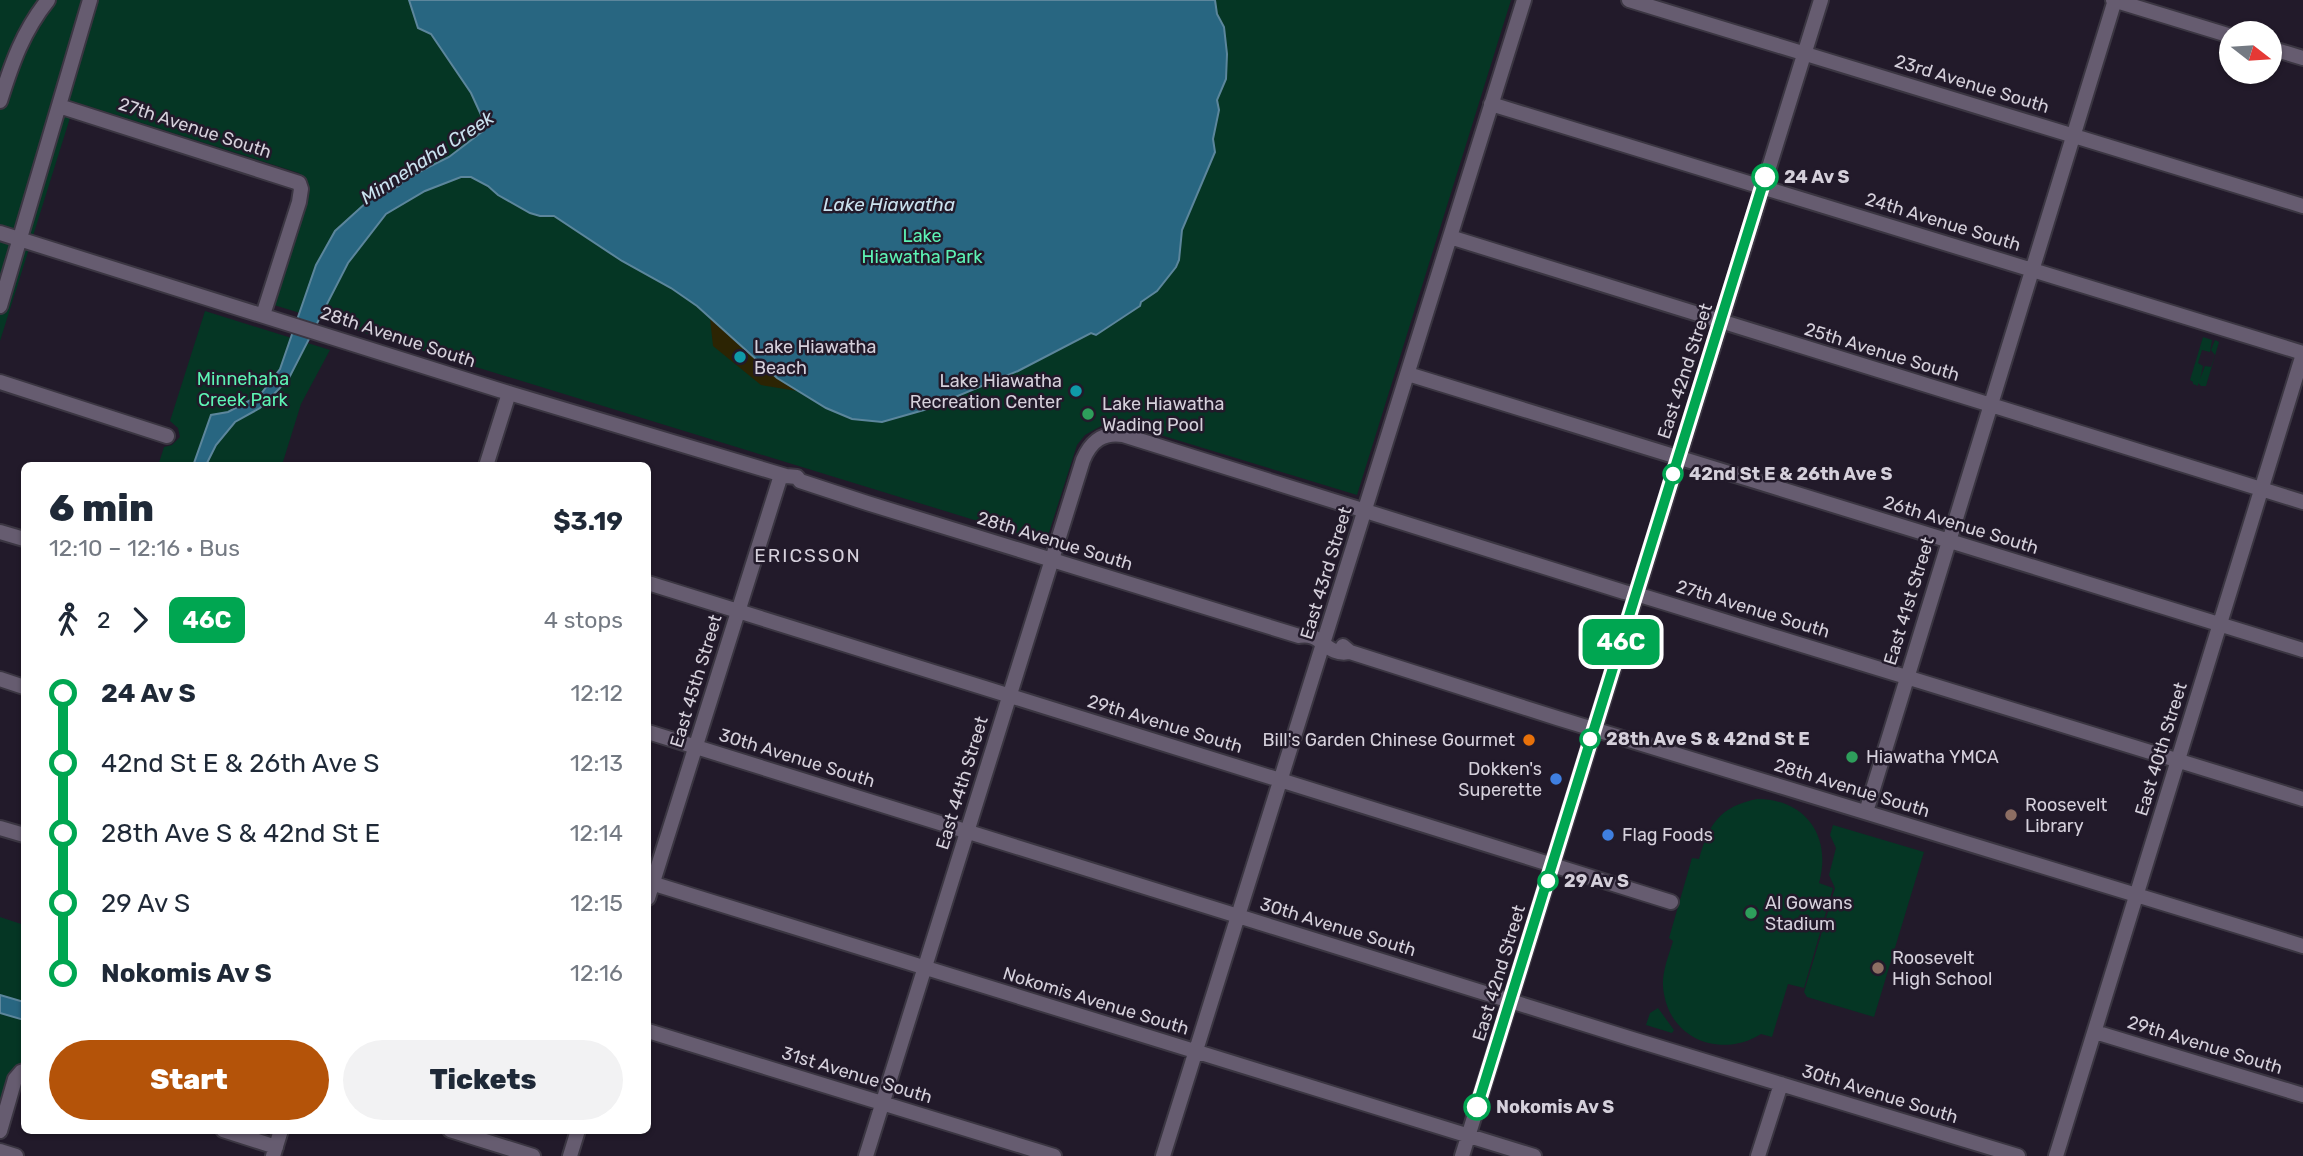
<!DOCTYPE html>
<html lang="en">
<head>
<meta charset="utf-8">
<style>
	body { margin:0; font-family:Rubik,sans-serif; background:#f2f2f3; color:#1f2937; height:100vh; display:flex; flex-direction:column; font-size:26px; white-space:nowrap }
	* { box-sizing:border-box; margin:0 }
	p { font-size:23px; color:#747a83 }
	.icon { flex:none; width:38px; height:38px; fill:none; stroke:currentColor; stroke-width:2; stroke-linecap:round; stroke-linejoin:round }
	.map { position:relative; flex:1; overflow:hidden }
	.side { position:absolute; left:21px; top:462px; width:630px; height:672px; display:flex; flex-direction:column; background:#fff; border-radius:10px; box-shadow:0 2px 5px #0004 }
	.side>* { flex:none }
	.badge { padding:0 14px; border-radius:10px; font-size:24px; line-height:46px }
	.needle { width:46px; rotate:107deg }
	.controls { position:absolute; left:2219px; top:21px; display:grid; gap:14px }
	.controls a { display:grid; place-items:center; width:63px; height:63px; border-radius:50%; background:#fff; box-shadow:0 2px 5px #0004; font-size:35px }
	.map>.badge { position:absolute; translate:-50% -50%; box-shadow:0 0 0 4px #fff }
	.legs { display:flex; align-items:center; gap:10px; height:77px; padding:0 28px; font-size:23px }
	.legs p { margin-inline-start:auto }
	.summary { display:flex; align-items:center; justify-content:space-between; height:119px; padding:0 28px }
	h1 { font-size:38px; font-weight:800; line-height:52px }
	.primary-button { display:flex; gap:14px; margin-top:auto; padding:14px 28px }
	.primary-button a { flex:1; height:80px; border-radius:42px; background:#b45309; color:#fff; font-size:28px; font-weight:800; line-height:80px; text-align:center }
	.primary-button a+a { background:#f2f2f3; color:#1f2937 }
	ul { padding:0 28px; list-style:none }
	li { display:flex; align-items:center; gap:24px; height:70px; font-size:26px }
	li i { display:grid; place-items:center; width:10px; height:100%; margin:0 9px; background:currentColor }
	li i::after { content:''; width:18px; height:18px; margin:-9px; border:5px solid; border-radius:50%; background:#fff }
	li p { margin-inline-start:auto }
	li:first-child i { background:linear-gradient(#0000 50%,currentColor 0) }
	li:last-child i { background:linear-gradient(currentColor 50%,#0000 0) }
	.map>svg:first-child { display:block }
	.green { fill:#053624 }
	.sand { fill:#2c2403 }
	.water { fill:#286681; stroke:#5c869c; stroke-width:2 }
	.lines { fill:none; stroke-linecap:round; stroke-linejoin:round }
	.minor-casing { stroke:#3b3642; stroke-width:18 }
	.minor { stroke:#665c70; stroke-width:14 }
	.line-1-casing { stroke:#fff; stroke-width:16 }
	.line-1 { stroke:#00a651; stroke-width:10 }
	.stop-1-dot { fill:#fff; stroke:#00a651; stroke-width:3.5 }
	.culture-dot { fill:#0f9aa8; stroke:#221a2a; stroke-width:2.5 }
	.leisure-dot { fill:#2e9e5b; stroke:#221a2a; stroke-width:2.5 }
	.food-dot { fill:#e8710a; stroke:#221a2a; stroke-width:2.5 }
	.shop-dot { fill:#3f7fe0; stroke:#221a2a; stroke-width:2.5 }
	.education-dot { fill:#8d6e63; stroke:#221a2a; stroke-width:2.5 }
	.labels { text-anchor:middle; stroke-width:5; stroke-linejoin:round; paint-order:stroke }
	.street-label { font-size:18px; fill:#d5d0db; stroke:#221a2a }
	.stop-label { font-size:18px; font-weight:bold; fill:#d5d0db; stroke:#221a2a; text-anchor:start }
	.park-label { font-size:18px; fill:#5df4b5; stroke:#221a2a }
	.poi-label { font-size:18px; fill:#d5d0db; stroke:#221a2a; text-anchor:start }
	.water-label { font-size:19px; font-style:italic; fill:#cae2ef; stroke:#221a2a }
	.neighbourhood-label { font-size:19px; letter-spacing:2px; fill:#d5d0db; stroke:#221a2a }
</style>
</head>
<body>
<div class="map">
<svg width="2303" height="1156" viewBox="0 0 2303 1156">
	<rect width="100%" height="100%" fill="#221a2a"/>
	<path class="green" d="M 0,0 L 1511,0 L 1357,495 L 1131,426 L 1101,426 L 1085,435 L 1077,445 L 1046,542 L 274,305 L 307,193 L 307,183 L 299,173 L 75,102 L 0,341 Z
		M 205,311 L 330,350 L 301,404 L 282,465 L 158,466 L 164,447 L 172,445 L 180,437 L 178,428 L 170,421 Z
		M 2203,337 L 2212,340 L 2210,352 L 2202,350 L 2198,363 L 2203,366 L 2200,379 L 2205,366 L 2211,367 L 2215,355 L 2211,350 L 2215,340 L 2219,342 L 2206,386 L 2201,386 L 2198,383 L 2198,386 L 2193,384 L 2193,382 L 2190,380 Z
		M 1757,799 C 1806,799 1832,837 1819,883 L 1833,888 L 1804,988 L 1788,984 L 1772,1037 L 1761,1034 C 1723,1058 1672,1041 1664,994 C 1660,976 1668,958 1673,941 L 1669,938 L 1692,858 L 1699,859 C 1709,824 1719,807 1757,799 Z
		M 1833,825 L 1924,852 L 1874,1017 L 1807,997 L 1804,992 L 1835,888 L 1829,875 L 1836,848 L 1830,835 Z
		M 0,917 L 24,925 L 24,1064 L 15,1066 L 10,1074 L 0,1106 Z
		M 1658,1008 L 1674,1030 L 1672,1033 L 1646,1025 L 1650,1013 Z"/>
	<path class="sand" d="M 710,318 L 761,364 L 797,391 L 761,385 L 713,346 Z"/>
	<path class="water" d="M 409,0 L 1215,0 L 1217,14 L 1224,27 L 1227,54 L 1226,79 L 1217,100 L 1219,110 L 1213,139 L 1215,152 L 1182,230 L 1179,260 L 1176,267 L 1157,291 L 1141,302 L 1140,306 L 1096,335 L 1091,333 L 1018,371 L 924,410 L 882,422 L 852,419 L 826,408 L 777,378 L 697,306 L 671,288 L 622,261 L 554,216 L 540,216 L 530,213 L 498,195 L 488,186 L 471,177 L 461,177 L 425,191 L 386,214 L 348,263 L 288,380 L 260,408 L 235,422 L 216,445 L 206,465 L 193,466 L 211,415 L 228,412 L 260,395 L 280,369 L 316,265 L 335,231 L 369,200 L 399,186 L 405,179 L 449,157 L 483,131 L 482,117 L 471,93 L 431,34 L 418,28 Z
		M 0,995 L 24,1002 L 24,1020 L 0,1013 Z"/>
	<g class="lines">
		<defs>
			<path id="minor" d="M 1629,0 L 2303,206
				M 2113,0 L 2231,36
				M 2270,48 L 2303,58
				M 0,101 C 12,63 23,31 48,0
				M 1491,104 L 2303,353
				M 59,106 L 299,183 L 301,189 L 299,202 L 263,315
				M 0,233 L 499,390 L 786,476 L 797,477 L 800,481 L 867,503 L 1299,636 C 1322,631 1325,657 1350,652
				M 1450,237 L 2303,502
				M 0,306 L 90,0
				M 1408,374 L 2303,650
				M 0,382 L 167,436
				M 486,466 L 509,393
				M 0,532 L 24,539
				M 648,583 L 1671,902
				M 1343,646 L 1350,652 L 1557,718 L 2303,946
				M 0,679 L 24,687
				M 648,732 L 1629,1038 L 2018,1156
				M 1866,812 L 2115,0
				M 0,828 L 24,835
				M 648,882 L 1534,1156
				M 648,898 L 781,475
				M 648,1031 L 1054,1156
				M 2095,1032 L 2303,1095
				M 223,1130 L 276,1147
				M 450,1130 L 533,1156
				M 0,1131 L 15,1079 L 21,1072 L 24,1071
				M 0,1151 L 16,1156
				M 273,1156 L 281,1130
				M 570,1156 L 578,1130
				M 866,1156 L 1083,460 C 1091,441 1103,432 1123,435 L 1624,592 L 1646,597 L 2303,799
				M 1163,1156 L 1524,0
				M 1462,1156 L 1821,0
				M 1758,1156 L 1781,1084
				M 2056,1156 L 2303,354"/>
		</defs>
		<use href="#minor" class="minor-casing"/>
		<use href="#minor" class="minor"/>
	</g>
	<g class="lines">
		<defs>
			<path id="line-1" d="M 1477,1107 L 1765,177"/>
		</defs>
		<use href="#line-1" class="line-1-casing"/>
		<use href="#line-1" class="line-1"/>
	</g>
	<g class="stop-1-dot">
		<circle cx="1765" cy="177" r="12"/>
		<circle cx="1673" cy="474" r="9"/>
		<circle cx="1590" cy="739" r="9"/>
		<circle cx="1548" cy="881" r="9"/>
		<circle cx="1477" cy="1107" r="12"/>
	</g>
	<g class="culture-dot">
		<circle cx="740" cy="357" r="7"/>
		<circle cx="1076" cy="391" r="7"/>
	</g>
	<g class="leisure-dot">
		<circle cx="1088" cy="414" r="7"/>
		<circle cx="1852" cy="757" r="7"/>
		<circle cx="1751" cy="913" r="7"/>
	</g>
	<circle class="food-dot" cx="1529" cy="740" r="7"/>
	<g class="shop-dot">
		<circle cx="1556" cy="779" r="7"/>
		<circle cx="1608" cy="835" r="7"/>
	</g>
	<g class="education-dot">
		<circle cx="2011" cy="815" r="7"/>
		<circle cx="1878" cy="968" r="7"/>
	</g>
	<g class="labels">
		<g class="street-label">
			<text transform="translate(1972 84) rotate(17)" y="6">23rd Avenue South</text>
			<text transform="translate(195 128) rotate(18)" y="6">27th Avenue South</text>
			<text transform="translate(1943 222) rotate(17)" y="6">24th Avenue South</text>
			<text transform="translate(398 337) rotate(18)" y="6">28th Avenue South</text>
			<text transform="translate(1882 352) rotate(17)" y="6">25th Avenue South</text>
			<text transform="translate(1685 371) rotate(-72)" y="6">East 42nd Street</text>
			<text transform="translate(1961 525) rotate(17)" y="6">26th Avenue South</text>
			<text transform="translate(1055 541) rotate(17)" y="6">28th Avenue South</text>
			<text transform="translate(1326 573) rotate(-73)" y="6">East 43rd Street</text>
			<text transform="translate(1909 601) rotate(-73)" y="6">East 41st Street</text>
			<text transform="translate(1753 609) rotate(17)" y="6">27th Avenue South</text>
			<text transform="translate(696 681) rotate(-73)" y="6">East 45th Street</text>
			<text transform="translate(1165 724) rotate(17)" y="6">29th Avenue South</text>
			<text transform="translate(2161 749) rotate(-73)" y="6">East 40th Street</text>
			<text transform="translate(797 758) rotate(17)" y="6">30th Avenue South</text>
			<text transform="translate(962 783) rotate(-73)" y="6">East 44th Street</text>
			<text transform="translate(1852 788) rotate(17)" y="6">28th Avenue South</text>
			<text transform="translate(1338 927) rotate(17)" y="6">30th Avenue South</text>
			<text transform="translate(1499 973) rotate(-73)" y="6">East 42nd Street</text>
			<text transform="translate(1096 1001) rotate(17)" y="6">Nokomis Avenue South</text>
			<text transform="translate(2205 1045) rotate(17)" y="6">29th Avenue South</text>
			<text transform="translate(857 1075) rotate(17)" y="6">31st Avenue South</text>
			<text transform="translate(1880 1094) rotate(17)" y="6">30th Avenue South</text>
		</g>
		<g class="stop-label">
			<text x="1784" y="183">24 Av S</text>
			<text x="1689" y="480">42nd St E &amp; 26th Ave S</text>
			<text x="1606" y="745">28th Ave S &amp; 42nd St E</text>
			<text x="1564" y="887">29 Av S</text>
			<text x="1496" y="1113">Nokomis Av S</text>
		</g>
		<g class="park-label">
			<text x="922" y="242">Lake<tspan x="922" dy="21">Hiawatha Park</tspan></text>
			<text x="243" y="385">Minnehaha<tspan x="243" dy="21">Creek Park</tspan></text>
		</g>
		<g class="poi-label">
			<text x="754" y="353">Lake Hiawatha<tspan x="754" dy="21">Beach</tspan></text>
			<text x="1062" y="387" text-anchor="end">Lake Hiawatha<tspan x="1062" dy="21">Recreation Center</tspan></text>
			<text x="1102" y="410">Lake Hiawatha<tspan x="1102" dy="21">Wading Pool</tspan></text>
			<text x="1515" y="746" text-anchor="end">Bill's Garden Chinese Gourmet</text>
			<text x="1866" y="763">Hiawatha YMCA</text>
			<text x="1542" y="775" text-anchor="end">Dokken's<tspan x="1542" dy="21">Superette</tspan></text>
			<text x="2025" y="811">Roosevelt<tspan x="2025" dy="21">Library</tspan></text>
			<text x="1622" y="841">Flag Foods</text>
			<text x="1765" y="909">Al Gowans<tspan x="1765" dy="21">Stadium</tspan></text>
			<text x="1892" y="964">Roosevelt<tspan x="1892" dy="21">High School</tspan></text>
		</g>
		<g class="water-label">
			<text transform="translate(427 157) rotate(-33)" y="7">Minnehaha Creek</text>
			<text x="889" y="211">Lake Hiawatha</text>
		</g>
		<g class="neighbourhood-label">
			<text x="808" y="562">ERICSSON</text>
		</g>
	</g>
</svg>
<div class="controls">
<a><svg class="needle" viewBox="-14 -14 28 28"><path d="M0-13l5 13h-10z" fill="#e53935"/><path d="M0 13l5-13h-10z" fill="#747a83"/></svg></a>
</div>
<b class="badge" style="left:1621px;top:642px;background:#00a651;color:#fff">46C</b>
<section class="side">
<div class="summary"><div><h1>6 min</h1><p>12:10 – 12:16 · Bus</p></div><b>$3.19</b></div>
<div class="legs"><svg class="icon" aria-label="walk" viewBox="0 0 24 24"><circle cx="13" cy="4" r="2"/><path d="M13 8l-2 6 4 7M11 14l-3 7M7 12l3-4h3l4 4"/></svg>2<svg class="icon" aria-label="forward" viewBox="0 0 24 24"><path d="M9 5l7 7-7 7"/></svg><b class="badge" style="background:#00a651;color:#fff">46C</b><p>4 stops</p></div>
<ul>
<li><i style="color:#00a651"></i><b>24 Av S</b><p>12:12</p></li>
<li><i style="color:#00a651"></i><span>42nd St E &amp; 26th Ave S</span><p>12:13</p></li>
<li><i style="color:#00a651"></i><span>28th Ave S &amp; 42nd St E</span><p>12:14</p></li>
<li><i style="color:#00a651"></i><span>29 Av S</span><p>12:15</p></li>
<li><i style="color:#00a651"></i><b>Nokomis Av S</b><p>12:16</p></li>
</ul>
<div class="primary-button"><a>Start</a><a>Tickets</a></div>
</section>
</div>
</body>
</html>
